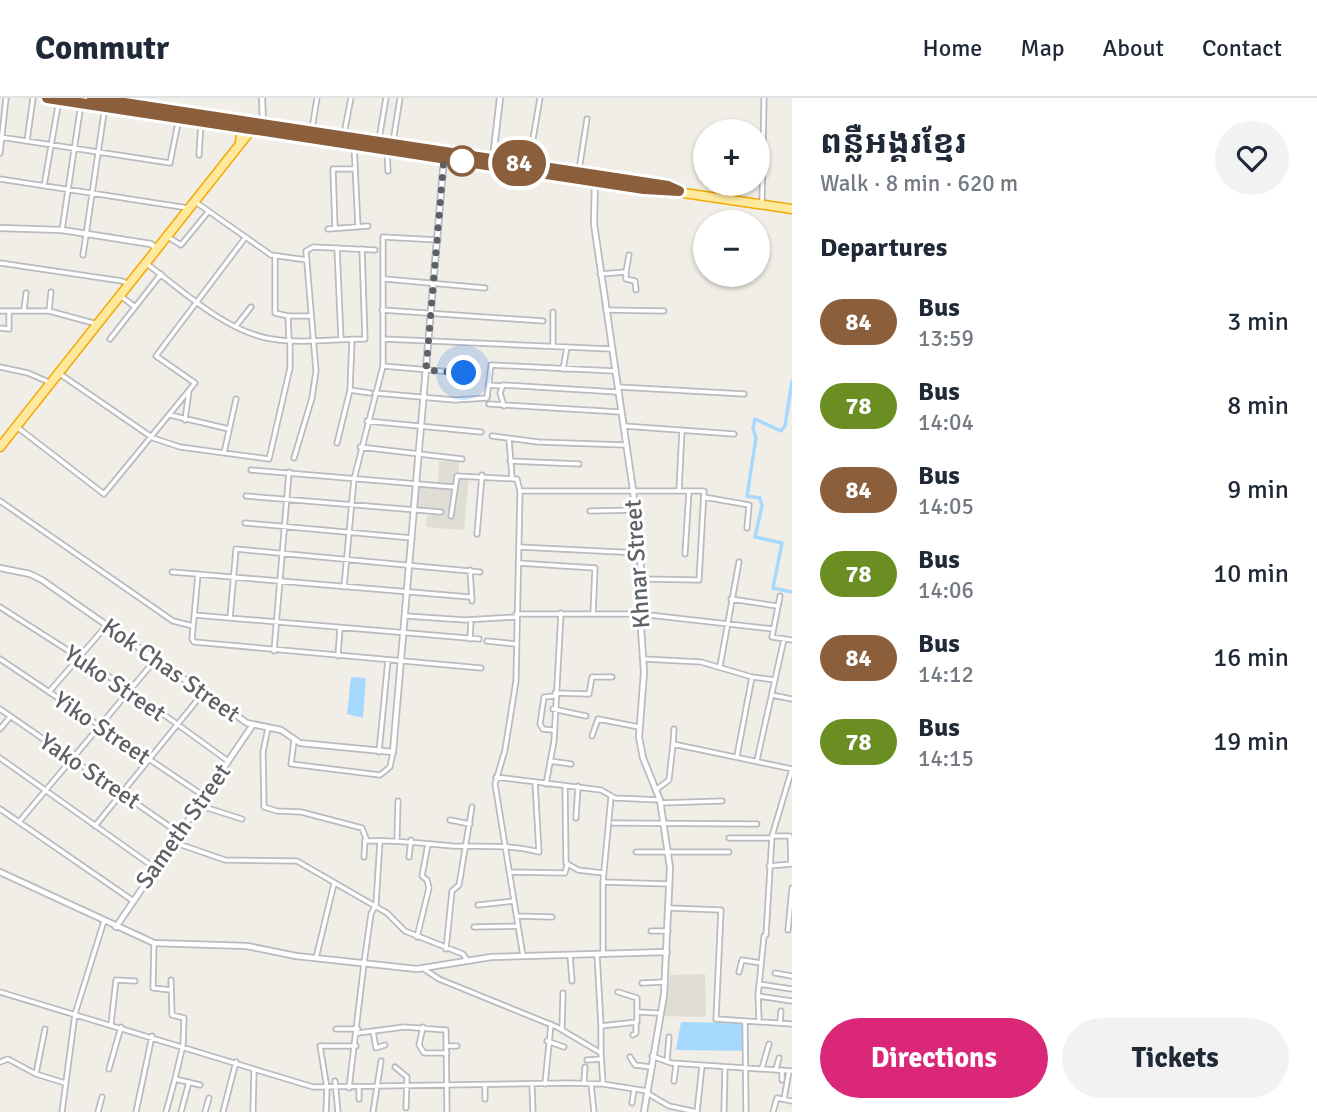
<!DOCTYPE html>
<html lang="en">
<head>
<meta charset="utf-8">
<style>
	body { margin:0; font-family:Signika,"Noto Sans Khmer",sans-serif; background:#f2f2f3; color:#1f2937; height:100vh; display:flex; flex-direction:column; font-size:26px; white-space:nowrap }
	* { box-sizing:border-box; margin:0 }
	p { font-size:23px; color:#747a83 }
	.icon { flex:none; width:38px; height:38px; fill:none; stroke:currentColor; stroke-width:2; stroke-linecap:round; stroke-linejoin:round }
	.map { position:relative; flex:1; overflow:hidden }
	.details { display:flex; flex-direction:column; background:#fff; width:525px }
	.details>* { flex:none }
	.badge { padding:0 14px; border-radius:23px; font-size:24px; line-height:46px }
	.controls { position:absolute; left:693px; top:21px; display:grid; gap:14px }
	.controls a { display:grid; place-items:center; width:77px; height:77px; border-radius:50%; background:#fff; box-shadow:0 2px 5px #0004; font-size:35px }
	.you { position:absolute; width:35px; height:35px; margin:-18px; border:5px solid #fff; border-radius:50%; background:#1a73e8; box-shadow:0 0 0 10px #1a73e833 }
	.map>.badge { position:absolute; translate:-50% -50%; box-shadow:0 0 0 4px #fff }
	h2 { padding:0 28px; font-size:26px; line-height:63px }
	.round { display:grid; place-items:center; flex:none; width:74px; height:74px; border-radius:37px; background:#f2f2f3 }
	.overview { display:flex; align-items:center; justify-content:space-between; height:119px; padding:0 28px }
	h1 { font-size:33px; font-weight:700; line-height:52px }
	.action { display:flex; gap:14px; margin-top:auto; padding:14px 28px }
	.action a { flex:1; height:80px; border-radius:42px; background:#db2777; color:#fff; font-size:28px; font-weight:700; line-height:80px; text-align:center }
	.action a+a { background:#f2f2f3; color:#1f2937 }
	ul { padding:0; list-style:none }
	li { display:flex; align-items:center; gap:21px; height:84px; padding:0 28px }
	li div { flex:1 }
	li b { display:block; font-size:26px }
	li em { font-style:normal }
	li .badge { min-width:77px; font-weight:700; text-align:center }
	header { display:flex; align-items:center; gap:42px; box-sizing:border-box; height:98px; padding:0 35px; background:#fff; border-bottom:2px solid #e0e1e3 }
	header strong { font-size:33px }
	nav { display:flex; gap:38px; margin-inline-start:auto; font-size:24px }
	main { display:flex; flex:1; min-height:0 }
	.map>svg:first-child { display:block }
	.education { fill:#e0ddd4 }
	.water { fill:#a7d9ff }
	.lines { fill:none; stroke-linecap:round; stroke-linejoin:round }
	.canal { stroke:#a7d9ff; stroke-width:3.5 }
	.minor-casing { stroke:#b8bbc0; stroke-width:7 }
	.tertiary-casing { stroke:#b8bbc0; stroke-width:8 }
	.primary-casing { stroke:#f2c75d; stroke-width:10 }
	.trunk-casing { stroke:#f6a700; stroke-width:11 }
	.minor { stroke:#fff; stroke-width:3.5 }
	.tertiary { stroke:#fff; stroke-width:4.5 }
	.primary { stroke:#fff1ac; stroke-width:7 }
	.trunk { stroke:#fee99e; stroke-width:8 }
	.line-casing { stroke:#fff; stroke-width:16 }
	.line { stroke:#8b5e3c; stroke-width:10 }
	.walk { stroke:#5d6166; stroke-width:7; stroke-dasharray:0 12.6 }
	.stop-dot { fill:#fff; stroke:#8b5e3c; stroke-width:3.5 }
	.labels { text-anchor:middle; stroke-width:6; stroke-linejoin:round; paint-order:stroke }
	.street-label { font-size:24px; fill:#5d6166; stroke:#fff }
</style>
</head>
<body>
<header>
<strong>Commutr</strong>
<nav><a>Home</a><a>Map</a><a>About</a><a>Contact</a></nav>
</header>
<main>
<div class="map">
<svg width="792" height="1014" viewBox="0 0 792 1014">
	<rect width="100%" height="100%" fill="#f0eee6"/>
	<path class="education" d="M 439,363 L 459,364 L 459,375 L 469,377 L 464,432 L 426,429 L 427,417 L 432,418 L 432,414 L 414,412 L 417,386 L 438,388 Z
		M 705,876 L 706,919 L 663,918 L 670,877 Z"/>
	<path class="water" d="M 351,579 L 366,580 L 363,620 L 347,616 Z
		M 681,924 L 745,925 L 745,953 L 676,952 Z"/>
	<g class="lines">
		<path class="canal" d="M 792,283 L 785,328 L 781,333 L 755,321 L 753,330 L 756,340 L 747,398 L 760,400 L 762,408 L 755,439 L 782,445 L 773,490 L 792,494"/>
		<defs>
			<path id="minor" d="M 312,31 L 317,0
				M 344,36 L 351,0
				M 0,39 L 170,65 L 179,20
				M 379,41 L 386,0
				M 27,43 L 33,0
				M 393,44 L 400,0
				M 354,47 L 358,129
				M 387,52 L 388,73
				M 0,55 L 6,0
				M 199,57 L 201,24
				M 529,64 L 540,0
				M 579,72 L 587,21
				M 0,81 L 188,110
				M 44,88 L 59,2
				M 762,104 L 764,0
				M 197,105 L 271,157 L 307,162
				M 335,130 L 333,71 L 354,71
				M 328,131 L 368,128
				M 62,132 L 81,6
				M 168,139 L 181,147 L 208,114
				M 337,150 L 341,241
				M 83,157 L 105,8
				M 275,159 L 275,215 L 288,218 L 289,242
				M 0,165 L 122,183 L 129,186
				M 147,166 C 183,193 226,234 272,241 C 302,246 335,241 365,241 L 362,151
				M 626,174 L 629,157
				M 600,176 L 626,174 L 626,181 L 635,183 L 636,192
				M 385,181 L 485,190
				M 122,199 L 135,209
				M 24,212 L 26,195
				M 382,212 L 543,223
				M 606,212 L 664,213
				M 0,213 L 49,213 L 97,226
				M 49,213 L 51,194
				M 553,214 L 553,248
				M 288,218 L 310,218
				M 236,228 L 251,209
				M 0,230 L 9,231 L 9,213
				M 110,241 L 161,176
				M 384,241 L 611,251
				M 383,268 L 464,275
				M 0,269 L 28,275 L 51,285
				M 563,271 L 567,249
				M 60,276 L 153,340 L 180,349 L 269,361 L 290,270 L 290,242
				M 488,287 L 502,288
				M 619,289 L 744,296
				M 350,292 L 370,295
				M 375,295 L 455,302 L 487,300 L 491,267 L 614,273
				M 489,306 L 620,314
				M 504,308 L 500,295 L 503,287 L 617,294
				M 170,317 L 229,331
				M 185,322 L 189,293
				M 367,323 L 481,334
				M 624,328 L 734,336
				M 17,329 L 104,396 L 195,285 L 156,258 L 245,140
				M 492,338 L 538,344 L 625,347
				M 509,341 L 512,379
				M 337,345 L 350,292 L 352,241
				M 360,349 L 462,361
				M 224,355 L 236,301
				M 294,360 L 312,300 L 316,273 L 306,153 L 313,149 L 375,152
				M 510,363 L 579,366
				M 251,372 L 454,389
				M 679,392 L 682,332
				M 520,393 L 704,393 L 699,482 L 642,481
				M 246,398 L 441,414
				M 704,399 L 749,407 L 747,430
				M 0,403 L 173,523 L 193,528
				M 590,413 L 635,412
				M 451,418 L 457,378 L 517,381 L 520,393 L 516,583 L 505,652 L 495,686 L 523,858
				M 245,425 L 412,440
				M 477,436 L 482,377
				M 519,449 L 640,455
				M 685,456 L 689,393
				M 518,465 L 595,470 L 593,516
				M 470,472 L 472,503
				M 172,474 L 470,499
				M 198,476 L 192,541 L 194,544 L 481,570
				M 344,489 L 354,381 L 383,268 L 383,139 L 438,142
				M 780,498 L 772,539 L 792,542
				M 731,501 L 777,508
				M 0,509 L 130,592 L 228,663
				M 516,516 L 640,516 L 773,531
				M 194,517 L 479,541
				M 406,518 L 465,522 L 516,519
				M 230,520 L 236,451 L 480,474
				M 470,541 L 471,522
				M 487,543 L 516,546
				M 274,553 L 289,374
				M 338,558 L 340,530
				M 0,561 L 204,698
				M 644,561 L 701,564 L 752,579 L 737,658
				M 720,568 L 739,464
				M 752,579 L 775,582
				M 49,594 L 107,527
				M 555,595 L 589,596 L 592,579 L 612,579
				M 772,597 L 792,601
				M 0,611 L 179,735
				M 553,611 L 586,618
				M 268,630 L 263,654 L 264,709 L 277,713 L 301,714 L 362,730 L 367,743 C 396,741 423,746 453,748 C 482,749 510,746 539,754 L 535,684
				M 0,631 L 10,619
				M 552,632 L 543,631 L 540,626 L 544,599 L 554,598
				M 592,638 L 598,621 L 639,629
				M 294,643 L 291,666 L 380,677 L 390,669 L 393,654
				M 673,646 L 674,631
				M 379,654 L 388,562
				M 0,660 L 155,770
				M 757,662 L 784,541
				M 550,663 L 571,666
				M 496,679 L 601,692 L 615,700 L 660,702
				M 546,686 L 554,643 L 561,515
				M 565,688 L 566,765 L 578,772 L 603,775
				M 657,691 L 669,682 L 673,646 L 792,671
				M 660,705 L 722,703
				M 198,707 L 242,721
				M 0,711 L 132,802
				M 576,720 L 578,688
				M 450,722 L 470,726
				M 19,724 L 156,561
				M 613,725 L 757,726
				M 95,728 L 203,595
				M 397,740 L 398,703
				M 729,740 L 772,740
				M 173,744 L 225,762 L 297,763 L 387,815 L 405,833 L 463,856 L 467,862
				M 636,754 L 729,754
				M 364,759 L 365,742
				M 409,759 L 411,742
				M 769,768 L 791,766 L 790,738 L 772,738
				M 510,774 L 565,775 L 567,767
				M 603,784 L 669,786
				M 478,807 L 514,803
				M 669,810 L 721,812 L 716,921 L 792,926
				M 517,818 L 552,819
				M 474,829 L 518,828
				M 788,832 L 792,790
				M 651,833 L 668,833
				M 766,837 L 772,738 L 792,671
				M 417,839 L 429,790 L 427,782 L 422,778 L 428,746
				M 154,845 L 153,890 L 171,892
				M 446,851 L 452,793 L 459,787 L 472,709
				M 597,856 L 601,928
				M 603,856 L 603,784 L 611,699
				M 570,857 L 572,883
				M 316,860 L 334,786
				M 424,871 L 439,881 L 557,929 L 601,955 L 603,986
				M 739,874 L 742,862 L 761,865
				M 775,875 L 792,878
				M 171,882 L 172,917 L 184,920 L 183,947 L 175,981 L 200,987
				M 642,885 L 664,884
				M 759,886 L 792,891
				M 0,894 L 313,989 L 568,985 L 603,986 L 647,993
				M 758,898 L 792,903
				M 638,914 L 658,915
				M 759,921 L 758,898 L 764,838
				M 745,924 L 746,1014
				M 780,924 L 781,913
				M 111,926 L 116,882 L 135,883
				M 423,929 L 419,947 L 424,955 L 447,955
				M 45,931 L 36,976 L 65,985
				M 336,931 L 358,931
				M 562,931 L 563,895
				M 373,933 L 376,950 L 385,947
				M 358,935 L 404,929 L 446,932 L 447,1014
				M 633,937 L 636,935 L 636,926
				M 547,943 L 564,949
				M 447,948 L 457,948
				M 601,955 L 601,928 L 637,924 L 637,900 L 618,894
				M 652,958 L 671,965 L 792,973
				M 630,959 L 635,967 L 651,969
				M 587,962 L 601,961
				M 667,963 L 669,939
				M 0,964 L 8,961 L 36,976
				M 395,969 L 407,979 L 406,1010
				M 762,970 L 769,946
				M 109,971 L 121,929
				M 776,971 L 779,960
				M 782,972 L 782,982
				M 335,983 L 338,1014
				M 674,983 L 676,966
				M 584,984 L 585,969
				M 532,986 L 533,1014
				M 545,986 L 551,926
				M 591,986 L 594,1014
				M 485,987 L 485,1001
				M 349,990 L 364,865 L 371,816 L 376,806 L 380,743
				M 647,995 L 669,1008 L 697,1014
				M 359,1001 L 359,990
				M 784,1001 L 789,973
				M 632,1005 L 634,991
				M 62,1014 L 75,916 L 104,823
				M 98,1014 L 102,999
				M 136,1014 L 152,938
				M 166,1014 L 175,981
				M 181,1014 L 189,984
				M 205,1014 L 209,1000
				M 223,1014 L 236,964
				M 253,1014 L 254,971
				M 326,1014 L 327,990 L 320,948 L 356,948
				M 373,1014 L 381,963
				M 697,1014 L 702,968
				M 724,1014 L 725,969
				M 773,1014 L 777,1000 L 792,1003"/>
			<path id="tertiary" d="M 262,0 L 263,25
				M 493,60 L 500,0
				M 595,81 L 594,126 L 633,392 L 642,481 L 640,516 L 644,574 L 639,639 L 643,660 L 660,702 L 670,770 L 664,897 L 644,1014
				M 0,130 L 62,132 L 151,146 L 157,151
				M 0,470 L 30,476 L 42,482 L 247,625 L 281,632 L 300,645 L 393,654 L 444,60
				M 0,774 L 154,845 L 247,848 L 296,858 L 417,871 L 491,859 L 667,854
				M 116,829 L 252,628"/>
			<path id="primary" d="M 47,0 L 252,31
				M 92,0 L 253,24"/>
			<path id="trunk" d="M 233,28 L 241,34 L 240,45
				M 252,31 L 792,111
				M 0,349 L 252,31 L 253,24 L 668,88 L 679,93"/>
		</defs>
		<use href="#minor" class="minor-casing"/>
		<use href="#tertiary" class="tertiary-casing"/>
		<use href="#primary" class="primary-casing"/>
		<use href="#trunk" class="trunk-casing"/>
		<use href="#minor" class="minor"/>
		<use href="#tertiary" class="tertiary"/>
		<use href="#primary" class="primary"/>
		<use href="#trunk" class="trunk"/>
	</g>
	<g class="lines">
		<defs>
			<path id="line" d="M 47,0 L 644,91 L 679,93 L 668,88 L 92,0"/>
		</defs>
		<use href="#line" class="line-casing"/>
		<use href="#line" class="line"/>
		<path class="walk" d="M 462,63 L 444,60 L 426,272 L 464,275"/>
	</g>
	<circle class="stop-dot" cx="462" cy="63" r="14"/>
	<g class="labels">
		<g class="street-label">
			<text transform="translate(637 466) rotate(-94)" y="8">Khnar Street</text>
			<text transform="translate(171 572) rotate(35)" y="8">Kok Chas Street</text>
			<text transform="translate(115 585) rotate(34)" y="8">Yuko Street</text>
			<text transform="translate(102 630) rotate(34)" y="8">Yiko Street</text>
			<text transform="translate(90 673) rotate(34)" y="8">Yako Street</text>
			<text transform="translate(183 728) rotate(-55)" y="8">Sameth Street</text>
		</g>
	</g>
</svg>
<div class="controls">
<a>+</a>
<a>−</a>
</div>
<div class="you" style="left:464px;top:275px"></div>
<b class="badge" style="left:519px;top:65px;background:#8b5e3c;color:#fff">84</b>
</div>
<section class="details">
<div class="overview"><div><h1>ពន្លឺអង្គរខ្មែរ</h1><p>Walk · 8 min · 620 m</p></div><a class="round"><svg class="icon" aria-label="heart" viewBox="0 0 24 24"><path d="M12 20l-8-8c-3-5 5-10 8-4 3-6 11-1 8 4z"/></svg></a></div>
<h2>Departures</h2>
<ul>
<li><span class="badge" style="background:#8b5e3c;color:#fff">84</span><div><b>Bus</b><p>13:59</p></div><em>3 min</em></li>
<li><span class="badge" style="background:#6b8e23;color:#fff">78</span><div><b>Bus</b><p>14:04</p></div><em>8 min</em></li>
<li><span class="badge" style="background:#8b5e3c;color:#fff">84</span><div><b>Bus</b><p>14:05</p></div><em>9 min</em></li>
<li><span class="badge" style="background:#6b8e23;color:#fff">78</span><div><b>Bus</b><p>14:06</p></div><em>10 min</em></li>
<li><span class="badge" style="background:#8b5e3c;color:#fff">84</span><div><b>Bus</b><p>14:12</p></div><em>16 min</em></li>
<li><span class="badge" style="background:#6b8e23;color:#fff">78</span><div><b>Bus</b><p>14:15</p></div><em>19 min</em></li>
</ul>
<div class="action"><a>Directions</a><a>Tickets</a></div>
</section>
</main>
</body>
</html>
